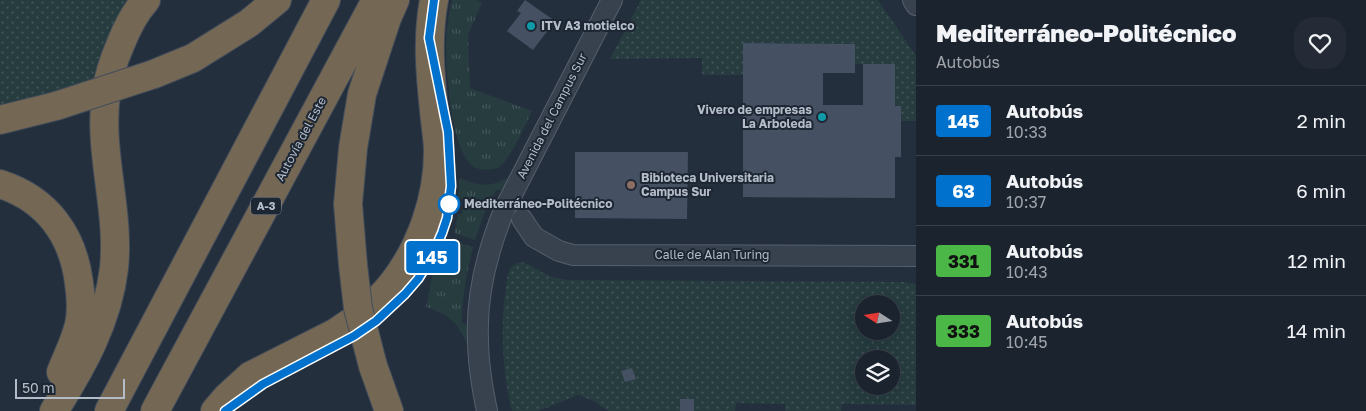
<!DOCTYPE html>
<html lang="es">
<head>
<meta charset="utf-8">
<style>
	body { margin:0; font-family:"Golos Text",sans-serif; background:#242b36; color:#f1f3f6; height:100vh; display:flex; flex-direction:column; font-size:19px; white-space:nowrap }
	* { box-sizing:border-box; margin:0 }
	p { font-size:16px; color:#a0a4aa }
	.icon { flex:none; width:28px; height:28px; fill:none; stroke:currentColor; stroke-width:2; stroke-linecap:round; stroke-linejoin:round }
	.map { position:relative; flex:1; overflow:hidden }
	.details { display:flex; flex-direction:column; background:#1b232e; width:450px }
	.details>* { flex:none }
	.badge { padding:0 10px; border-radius:4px; font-size:18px; line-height:32px }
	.needle { width:32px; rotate:282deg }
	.tools { position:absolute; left:855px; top:295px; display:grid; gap:10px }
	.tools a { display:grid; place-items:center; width:45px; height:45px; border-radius:50%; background:#1b232e; box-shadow:0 5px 20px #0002,0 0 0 1px #39404a; font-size:25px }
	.scale { position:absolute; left:15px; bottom:12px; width:110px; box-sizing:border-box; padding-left:5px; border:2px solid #b4bcc9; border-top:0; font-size:14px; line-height:18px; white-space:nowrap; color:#b4bcc9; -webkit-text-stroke:4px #1d2633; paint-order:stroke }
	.map>.badge { position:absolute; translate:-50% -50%; box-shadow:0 0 0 2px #fff }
	.round { display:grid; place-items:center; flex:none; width:52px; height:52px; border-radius:20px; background:#242b36 }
	.summary { display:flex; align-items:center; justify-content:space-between; height:85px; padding:0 20px }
	h1 { font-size:24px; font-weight:800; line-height:38px }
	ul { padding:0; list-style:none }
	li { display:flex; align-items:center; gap:15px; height:70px; padding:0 20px; border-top:1px solid #39404a }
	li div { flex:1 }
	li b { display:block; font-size:19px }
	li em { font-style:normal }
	li .badge { min-width:55px; font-weight:700; text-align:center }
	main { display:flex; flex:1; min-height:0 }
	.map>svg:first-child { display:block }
	.grass { fill:url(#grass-tufts) }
	.park { fill:url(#park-dots); fill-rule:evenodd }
	.building { fill:#455162 }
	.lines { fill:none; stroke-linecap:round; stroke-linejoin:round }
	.minor-casing { stroke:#565f6c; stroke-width:22 }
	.highway-casing { stroke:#434c59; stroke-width:30 }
	.minor { stroke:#38414e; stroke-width:20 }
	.highway { stroke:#746855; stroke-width:28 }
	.highway-bridge-casing { stroke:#434c59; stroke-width:30; stroke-linecap:butt }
	.highway-bridge { stroke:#746855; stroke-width:28 }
	.line-casing { stroke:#fff; stroke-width:11 }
	.line { stroke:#0072ce; stroke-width:8 }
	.culture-dot { fill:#0f9aa8; stroke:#1d2633; stroke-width:2 }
	.education-dot { fill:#8d6e63; stroke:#1d2633; stroke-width:2 }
	.stop-dot { fill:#fff; stroke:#0072ce; stroke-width:2.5 }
	.labels { text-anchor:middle; stroke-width:4; stroke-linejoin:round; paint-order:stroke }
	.shield { fill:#1d2633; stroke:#878f9c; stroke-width:1 }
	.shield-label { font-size:11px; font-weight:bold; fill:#b4bcc9 }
	.poi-label { font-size:12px; font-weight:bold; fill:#b4bcc9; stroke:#1d2633; text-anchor:start }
	.street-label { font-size:12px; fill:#b4bcc9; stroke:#1d2633 }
	.stop-label { font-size:12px; font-weight:bold; fill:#b4bcc9; stroke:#1d2633; text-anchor:start }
</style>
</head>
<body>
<main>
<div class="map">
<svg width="916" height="411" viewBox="0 0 916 411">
	<defs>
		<pattern id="grass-tufts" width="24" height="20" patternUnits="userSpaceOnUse" patternTransform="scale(1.25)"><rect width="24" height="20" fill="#263c3f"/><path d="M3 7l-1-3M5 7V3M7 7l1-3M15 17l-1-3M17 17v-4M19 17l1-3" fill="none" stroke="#435659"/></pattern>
		<pattern id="park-dots" width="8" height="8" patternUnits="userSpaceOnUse" patternTransform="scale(1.25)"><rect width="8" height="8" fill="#263c3f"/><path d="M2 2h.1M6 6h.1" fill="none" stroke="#435659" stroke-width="1.8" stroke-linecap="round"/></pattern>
	</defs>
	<rect width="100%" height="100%" fill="#242f3e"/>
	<path class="grass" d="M 452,0 L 477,0 L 482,3 L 468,35 L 470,88 L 532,111 C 526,124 510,160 499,167 C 495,170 486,170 480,169 C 451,164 447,74 446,49 C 446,33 448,16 452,0 Z
		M 512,175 L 505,190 L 496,190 L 486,208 L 475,240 L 454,233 L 458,214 L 462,214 L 465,200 L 458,198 L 460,178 C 482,187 492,188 512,175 Z
		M 447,239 L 473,247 C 467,272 462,297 462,323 L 469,326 L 468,346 C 465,340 462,333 458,327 C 451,317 438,311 426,307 L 434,267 Z"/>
	<path class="park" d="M 0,0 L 130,0 L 97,81 L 0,107 Z
		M 641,0 L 878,0 L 916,56 L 916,121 L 901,121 L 901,106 L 895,106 L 895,64 L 855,64 L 855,44 L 743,43 L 743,75 L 702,75 L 702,58 L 610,59 Z
		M 520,262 C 530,263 537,270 546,274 C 553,278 561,279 569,280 L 903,282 L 915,284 L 916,285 L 916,405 L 842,404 L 841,411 L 785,411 L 785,404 L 736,403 L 735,411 L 694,411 L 694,399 L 680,399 L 680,411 L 609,411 L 593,401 L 578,395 L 539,411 L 512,411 C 502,371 500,328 506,287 C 507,281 507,273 511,268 C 513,265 516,264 520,262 ZM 864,304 L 891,304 L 891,331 L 864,331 ZM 864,359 L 891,359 L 891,386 L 864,386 Z"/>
	<path class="building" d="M 525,0 L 555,21 L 533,50 L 507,31 L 521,13 L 517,11 Z
		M 743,43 L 855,44 L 855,73 L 823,73 L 823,105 L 863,105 L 863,64 L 895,64 L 895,106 L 901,106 L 901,157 L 895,157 L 895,198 L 743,197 Z
		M 575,152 L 688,152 L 687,219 L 575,218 Z
		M 632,368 L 636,379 L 625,382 L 621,371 Z
		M 680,399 L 694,399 L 694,411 L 680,411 Z"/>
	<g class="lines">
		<defs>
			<path id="minor" d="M 913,0 L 916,5
				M 522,219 L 534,237 L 559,251 L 573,255 L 916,256
				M 487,411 C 482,387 478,363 478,339 C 476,294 488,249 505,208 L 612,0"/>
			<path id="highway" d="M 154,74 L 193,58 L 249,23 L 277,0
				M 0,120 L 56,106
				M 0,184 C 47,199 73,235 79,283 C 81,297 82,312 79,325 C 75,341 67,357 61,372
				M 353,265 L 348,204 L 353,148 L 362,94 L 387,18 L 395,0
				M 372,306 C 379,299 387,291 393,283 C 421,247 438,198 438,152 C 438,138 435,124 434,110 C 430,73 427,37 434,0
				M 373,366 L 389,411
				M 54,411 C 82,367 108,321 114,268 C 120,210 98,152 106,94 C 108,76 114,59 121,43 C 127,28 135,12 146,0
				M 109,411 L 326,0
				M 155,411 L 376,0
				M 215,411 L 227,397 L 250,376 L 335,333 L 351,322"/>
		</defs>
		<use href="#minor" class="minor-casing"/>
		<use href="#highway" class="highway-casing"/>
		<use href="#minor" class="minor"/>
		<use href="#highway" class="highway"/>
		<defs>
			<path id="highway-bridge" d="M 56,106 L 154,74
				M 353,265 L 358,308 L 373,366"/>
		</defs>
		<use href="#highway-bridge" class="highway-bridge-casing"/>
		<use href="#highway-bridge" class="highway-bridge"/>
	</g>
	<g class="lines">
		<defs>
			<path id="line" d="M 225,411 L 263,384 L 354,336 L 376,321 L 405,294 L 418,279 L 431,258 L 442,233 L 447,218 L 451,186 L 448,132 L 429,38 L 434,0"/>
		</defs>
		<use href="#line" class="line-casing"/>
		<use href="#line" class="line"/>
	</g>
	<g class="culture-dot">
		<circle cx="531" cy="26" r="5"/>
		<circle cx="822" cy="117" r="5"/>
	</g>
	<circle class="education-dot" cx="631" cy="185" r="5"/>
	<circle class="stop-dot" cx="449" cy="204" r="10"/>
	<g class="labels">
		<rect class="shield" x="251" y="197.5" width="30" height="17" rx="4"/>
		<g class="shield-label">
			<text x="266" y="210">A-3</text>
		</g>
		<g class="poi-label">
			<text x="541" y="30">ITV A3 motielco</text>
			<text x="812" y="114" text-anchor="end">Vivero de empresas<tspan x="812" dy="14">La Arboleda</tspan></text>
			<text x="641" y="182">Bibioteca Universitaria<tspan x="641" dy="14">Campus Sur</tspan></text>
		</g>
		<g class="street-label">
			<text transform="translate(552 116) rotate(-63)" y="4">Avenida del Campus Sur</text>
			<text transform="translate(301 139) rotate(-62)" y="4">Autovía del Este</text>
			<text x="712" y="259">Calle de Alan Turing</text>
		</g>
		<g class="stop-label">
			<text x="464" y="208">Mediterráneo-Politécnico</text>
		</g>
	</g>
</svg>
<div class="tools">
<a><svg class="needle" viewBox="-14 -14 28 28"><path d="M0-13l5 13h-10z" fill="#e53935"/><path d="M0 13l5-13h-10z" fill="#a0a4aa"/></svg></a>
<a><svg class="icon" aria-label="layers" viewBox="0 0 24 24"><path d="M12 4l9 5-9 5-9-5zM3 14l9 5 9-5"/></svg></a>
</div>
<div class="scale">50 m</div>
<b class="badge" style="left:432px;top:257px;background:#0072ce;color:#fff">145</b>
</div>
<section class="details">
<div class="summary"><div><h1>Mediterráneo-Politécnico</h1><p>Autobús</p></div><a class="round"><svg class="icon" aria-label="heart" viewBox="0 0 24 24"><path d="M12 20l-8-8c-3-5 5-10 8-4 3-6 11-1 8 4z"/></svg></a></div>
<ul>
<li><span class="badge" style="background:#0072ce;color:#fff">145</span><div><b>Autobús</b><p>10:33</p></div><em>2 min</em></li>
<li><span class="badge" style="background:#0072ce;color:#fff">63</span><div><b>Autobús</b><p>10:37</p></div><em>6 min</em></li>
<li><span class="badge" style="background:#4ab747;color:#111">331</span><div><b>Autobús</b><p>10:43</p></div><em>12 min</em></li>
<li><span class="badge" style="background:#4ab747;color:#111">333</span><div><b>Autobús</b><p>10:45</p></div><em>14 min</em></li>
</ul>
</section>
</main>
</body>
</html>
